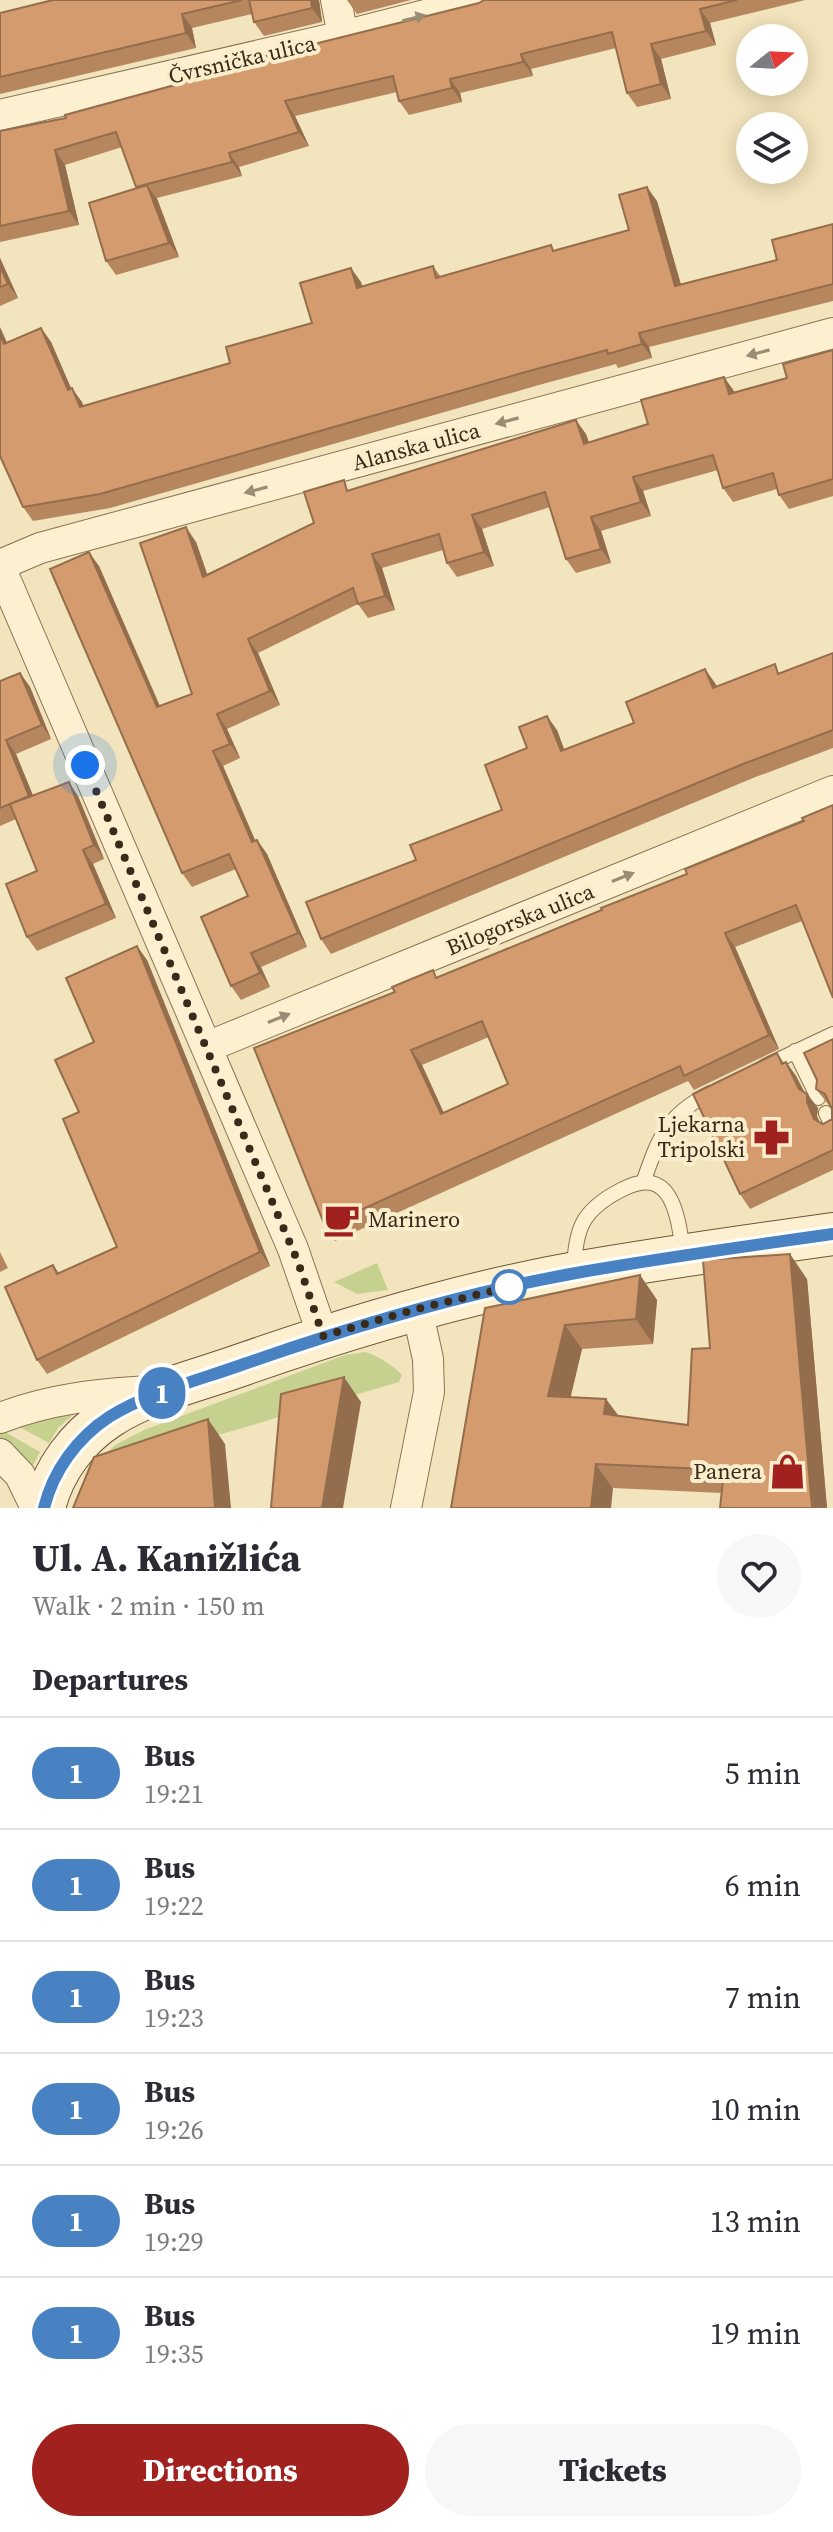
<!DOCTYPE html>
<html lang="en">
<head>
<meta charset="utf-8">
<style>
	body { margin:0; font-family:"Source Serif 4",serif; background:#f7f7f7; color:#2b2b33; height:100vh; display:flex; flex-direction:column; font-size:30px; white-space:nowrap }
	* { box-sizing:border-box; margin:0 }
	p { font-size:26px; color:#7c7c81 }
	.icon { flex:none; width:44px; height:44px; fill:none; stroke:currentColor; stroke-width:2; stroke-linecap:round; stroke-linejoin:round }
	.map { position:relative; height:1508px; overflow:hidden }
	.sheet { display:flex; flex-direction:column; background:#fff; flex:1 }
	.sheet>* { flex:none }
	.badge { padding:0 16px; border-radius:26px; font-size:28px; line-height:52px }
	.needle { width:52px; rotate:72deg }
	.controls { position:absolute; left:736px; top:24px; display:grid; gap:16px }
	.controls a { display:grid; place-items:center; width:72px; height:72px; border-radius:50%; background:#fff; box-shadow:0 4px 20px #0003; font-size:40px }
	.you { position:absolute; width:40px; height:40px; margin:-20px; border:6px solid #fff; border-radius:50%; background:#1a73e8; box-shadow:0 0 0 12px #1a73e833 }
	.map>.badge { position:absolute; translate:-50% -50%; box-shadow:0 0 0 4px #fff }
	h2 { padding:0 32px; font-size:30px; line-height:72px }
	.round { display:grid; place-items:center; flex:none; width:84px; height:84px; border-radius:42px; background:#f7f7f7 }
	.overview { display:flex; align-items:center; justify-content:space-between; height:136px; padding:0 32px }
	h1 { font-size:38px; font-weight:800; line-height:60px }
	.action { display:flex; gap:16px; margin-top:auto; padding:16px 32px }
	.action a { flex:1; height:92px; border-radius:48px; background:#a0211e; color:#fff; font-size:32px; font-weight:800; line-height:92px; text-align:center }
	.action a+a { background:#f7f7f7; color:#2b2b33 }
	ul { padding:0; list-style:none }
	li { display:flex; align-items:center; gap:24px; height:112px; padding:0 32px; border-top:2px solid #e1e1e2 }
	li div { flex:1 }
	li b { display:block; font-size:30px }
	li em { font-style:normal }
	li .badge { min-width:88px; font-weight:700; text-align:center }
	.map>svg:first-child { display:block }
	.green { fill:#c7d18f }
	.lines { fill:none; stroke-linecap:round; stroke-linejoin:round }
	.service-casing { stroke:#8b7354; stroke-width:16 }
	.minor-casing { stroke:#8b7354; stroke-width:32 }
	.secondary-casing { stroke:#6d5437; stroke-width:44 }
	.service { stroke:#fcf0d0; stroke-width:14 }
	.minor { stroke:#fcf0d0; stroke-width:30 }
	.secondary { stroke:#fcf0d0; stroke-width:42 }
	.wall { fill:#b6865f; fill-rule:evenodd }
	.shaded-wall { fill:#946d4d }
	.building { fill:#d49c6e; stroke:#946d4d; stroke-width:2; fill-rule:evenodd }
	.oneway { fill:#9a8d75 }
	.line-casing { stroke:#fff; stroke-width:18 }
	.line { stroke:#4982c3; stroke-width:12 }
	.walk { stroke:#392a1a; stroke-width:8; stroke-dasharray:0 14.4 }
	.stop-dot { fill:#fff; stroke:#4982c3; stroke-width:4 }
	.labels { text-anchor:middle; stroke-width:8; stroke-linejoin:round; paint-order:stroke }
	.street-label { font-size:22px; fill:#392a1a; stroke:#f9edcc }
	.poi-label { font-size:22px; fill:#392a1a; stroke:#f9edcc; text-anchor:end }
</style>
</head>
<body>
<div class="map">
<svg width="833" height="1508" viewBox="0 0 833 1508">
	<rect width="100%" height="100%" fill="#f2e4bc"/>
	<path class="green" d="M 377,1263 L 388,1290 L 357,1294 L 334,1282 Z
		M 366,1352 C 381,1358 391,1364 402,1375 L 399,1382 L 102,1469 L 95,1464 L 115,1445 L 144,1430 L 345,1355 Z
		M 72,1410 L 74,1414 L 58,1428 L 49,1443 L 12,1423 Z
		M 0,1429 L 40,1452 L 29,1473 L 0,1441 Z"/>
	<g class="lines">
		<defs>
			<path id="service" d="M 795,1051 L 818,1098
				M 765,1066 L 833,1034
				M 826,1113 L 833,1128
				M 644,1180 C 659,1137 667,1115 710,1093
				M 574,1271 C 575,1229 582,1210 621,1190 C 671,1163 678,1214 683,1252"/>
			<path id="minor" d="M 336,0 L 343,36
				M 0,115 L 343,36 L 484,0
				M 0,565 L 40,548 L 833,333
				M 0,567 L 293,1249 L 323,1336
				M 207,1047 L 833,791
				M 0,1418 C 49,1399 97,1394 149,1391
				M 0,1454 L 20,1475 L 36,1508
				M 406,1508 L 429,1392 L 428,1359 L 417,1309"/>
			<path id="secondary" d="M 44,1508 C 53,1470 77,1438 109,1417 C 149,1391 200,1380 244,1364 C 353,1326 463,1293 576,1273 C 661,1258 747,1246 833,1234"/>
		</defs>
		<use href="#service" class="service-casing"/>
		<use href="#minor" class="minor-casing"/>
		<use href="#secondary" class="secondary-casing"/>
		<use href="#service" class="service"/>
		<use href="#minor" class="minor"/>
		<use href="#secondary" class="secondary"/>
	</g>
	<path class="wall" d="M 53,0 L 319,0 L 322,22 L 264,36 L 254,22 L 252,14 L 192,28 L 196,48 L 0,94 L 0,13 Z
		M 347,0 L 411,0 L 357,14 Z
		M 484,0 L 805,0 L 710,23 L 716,45 L 661,59 L 671,99 L 637,107 L 627,93 L 616,48 L 531,69 L 533,76 L 460,93 L 462,102 L 409,115 L 399,101 L 397,92 L 295,116 L 309,146 L 239,167 L 242,176 L 157,198 L 179,257 L 116,275 L 106,261 L 137,188 L 122,147 L 65,165 L 79,225 L 0,242 L 0,131 L 66,118 L 479,3 Z
		M 657,201 L 681,284 L 777,260 L 833,224 L 833,301 L 649,347 L 652,358 L 618,368 L 616,364 L 539,385 L 110,508 L 33,521 L 23,507 L 7,343 L 41,328 L 51,342 L 71,389 L 83,406 L 230,363 L 312,323 L 361,282 L 362,286 L 433,266 L 441,277 L 556,251 L 629,230 Z
		M 0,258 L 18,298 L 0,306 Z
		M 833,350 L 833,496 L 789,509 L 779,495 L 777,489 L 733,502 L 723,488 L 718,470 L 643,491 L 651,516 L 601,531 L 611,563 L 576,573 L 566,559 L 550,507 L 482,529 L 494,566 L 457,577 L 447,563 L 443,550 L 382,568 L 395,610 L 368,618 L 358,604 L 258,653 L 280,705 L 227,729 L 240,758 L 223,766 L 255,841 L 257,840 L 267,854 L 307,947 L 261,967 L 270,987 L 241,1000 L 231,986 L 248,896 L 236,869 L 192,887 L 182,873 L 99,566 L 160,706 L 192,694 L 196,542 L 207,574 L 314,523 L 351,490 L 586,434 L 589,443 L 648,424 L 734,391 L 734,392 L 787,378 Z
		M 833,653 L 833,748 L 753,778 L 331,954 L 321,939 L 416,860 L 502,810 L 527,748 L 557,730 L 564,750 L 634,723 L 715,683 L 716,686 L 781,673 Z
		M 20,673 L 30,687 L 51,739 L 16,754 L 33,796 L 78,796 L 104,859 L 93,864 L 116,918 L 37,951 L 27,937 L 37,871 L 16,819 L 0,826 L 0,681 Z
		M 833,805 L 802,921 L 735,947 L 779,1049 L 694,1090 L 688,1081 L 335,1241 L 325,1226 L 395,992 L 437,977 L 687,874 L 804,821 ZM 489,1037 L 508,1084 L 444,1113 L 422,1065 Z
		M 147,960 L 270,1266 L 47,1374 L 37,1360 L 53,1265 L 59,1273 L 117,1247 L 79,1112 L 94,1042 Z
		M 833,1039 L 833,1170 L 750,1209 L 740,1194 L 777,1053 L 784,1063 L 786,1062 L 796,1076 L 804,1091 L 807,1094 L 818,1108 L 817,1116 L 819,1121 L 823,1124 L 832,1119 L 832,1109 L 816,1089 Z
		M 0,1252 L 8,1268 L 0,1272 Z
		M 640,1275 L 657,1300 L 653,1344 L 582,1349 L 570,1397 L 606,1399 L 618,1416 L 688,1425 L 710,1348 L 807,1279 L 827,1508 L 720,1508 L 722,1493 L 613,1488 L 485,1308 Z"/>
	<path class="shaded-wall" d="M 311,0 L 319,0 L 322,22 L 312,8 Z
		M 700,9 L 710,23 L 716,45 L 706,31 Z
		M 182,14 L 192,28 L 196,48 L 186,33 Z
		M 651,44 L 661,59 L 671,99 L 661,84 Z
		M 521,54 L 531,69 L 533,76 L 523,62 Z
		M 450,79 L 460,93 L 462,102 L 452,88 Z
		M 285,101 L 295,116 L 309,146 L 299,132 Z
		M 55,150 L 65,165 L 79,225 L 69,211 Z
		M 229,153 L 239,167 L 242,176 L 232,162 Z
		M 147,185 L 157,199 L 179,257 L 169,243 Z
		M 647,187 L 657,201 L 685,300 L 675,286 Z
		M 0,258 L 18,298 L 8,284 L 0,266 Z
		M 351,268 L 361,282 L 366,302 L 357,288 Z
		M 0,327 L 14,358 L 4,344 L 0,335 Z
		M 41,328 L 51,342 L 78,404 L 68,390 Z
		M 639,333 L 649,347 L 652,358 L 642,344 Z
		M 724,377 L 734,391 L 739,408 L 729,394 Z
		M 72,388 L 82,402 L 90,421 L 80,407 Z
		M 576,420 L 586,434 L 594,458 L 584,444 Z
		M 633,477 L 643,491 L 651,516 L 641,502 Z
		M 472,515 L 482,529 L 494,566 L 484,552 Z
		M 591,517 L 601,531 L 611,563 L 601,549 Z
		M 186,527 L 196,542 L 213,591 L 203,577 Z
		M 89,552 L 99,566 L 166,721 L 157,707 Z
		M 372,554 L 382,568 L 395,610 L 385,596 Z
		M 248,639 L 258,653 L 280,705 L 270,691 Z
		M 705,669 L 715,683 L 723,702 L 713,688 Z
		M 20,673 L 30,687 L 51,739 L 42,725 Z
		M 217,714 L 227,729 L 240,758 L 230,744 Z
		M 547,716 L 557,730 L 570,765 L 561,751 Z
		M 6,740 L 16,754 L 39,810 L 29,796 Z
		M 213,751 L 223,766 L 262,856 L 252,842 Z
		M 69,782 L 78,796 L 104,859 L 94,845 Z
		M 257,840 L 267,854 L 307,947 L 298,933 Z
		M 83,850 L 93,864 L 116,918 L 106,904 Z
		M 725,933 L 735,947 L 779,1049 L 769,1035 Z
		M 137,946 L 147,960 L 270,1266 L 260,1252 Z
		M 251,953 L 261,967 L 270,987 L 260,973 Z
		M 411,1050 L 422,1065 L 451,1129 L 441,1114 Z
		M 786,1062 L 796,1076 L 807,1098 L 807,1094 L 818,1108 L 817,1116 L 824,1133 L 814,1119 Z
		M 790,1254 L 807,1279 L 827,1508 L 812,1508 Z
		M 640,1275 L 657,1300 L 653,1344 L 636,1319 Z
		M 565,1325 L 582,1349 L 565,1421 L 548,1396 Z
		M 344,1377 L 361,1402 L 343,1508 L 322,1508 Z
		M 606,1399 L 624,1423 L 604,1414 Z
		M 208,1419 L 225,1444 L 231,1508 L 215,1508 Z
		M 596,1464 L 613,1488 L 611,1508 L 591,1508 Z"/>
	<path class="building" d="M 53,0 L 242,0 L 182,14 L 186,33 L 0,77 L 0,13 Z
		M 249,0 L 311,0 L 312,8 L 254,22 Z
		M 484,0 L 737,0 L 700,9 L 706,31 L 651,44 L 661,84 L 627,93 L 612,32 L 521,54 L 523,62 L 450,79 L 452,88 L 399,101 L 393,76 L 285,101 L 299,132 L 229,153 L 232,162 L 136,187 L 116,132 L 55,150 L 69,211 L 0,226 L 0,131 L 66,118 L 65,115 L 263,61 L 262,57 L 479,3 Z
		M 147,185 L 169,243 L 106,261 L 89,203 Z
		M 647,187 L 675,286 L 777,260 L 772,240 L 833,224 L 833,284 L 639,333 L 642,344 L 608,354 L 607,350 L 529,371 L 100,494 L 23,507 L 0,456 L 0,335 L 4,344 L 41,328 L 68,390 L 72,388 L 80,407 L 230,363 L 226,347 L 312,323 L 300,283 L 351,268 L 357,288 L 433,266 L 436,278 L 551,245 L 553,251 L 629,230 L 619,195 Z
		M 0,266 L 8,284 L 0,287 Z
		M 833,350 L 833,479 L 779,495 L 773,473 L 723,488 L 713,455 L 633,477 L 641,502 L 591,517 L 601,549 L 566,559 L 545,492 L 472,515 L 484,552 L 447,563 L 439,534 L 372,554 L 385,596 L 358,604 L 353,588 L 248,639 L 270,691 L 217,714 L 230,744 L 213,751 L 252,842 L 257,840 L 298,933 L 251,953 L 260,973 L 231,986 L 201,917 L 248,896 L 229,854 L 182,873 L 50,569 L 89,552 L 157,707 L 192,694 L 140,543 L 186,527 L 203,577 L 314,523 L 304,492 L 344,480 L 347,491 L 576,420 L 584,444 L 648,424 L 641,400 L 724,377 L 729,394 L 787,378 L 783,364 Z
		M 833,653 L 833,730 L 743,764 L 321,939 L 306,902 L 416,860 L 410,845 L 502,810 L 485,765 L 527,748 L 519,727 L 547,716 L 561,751 L 634,723 L 626,702 L 705,669 L 713,688 L 775,664 L 778,674 Z
		M 20,673 L 42,725 L 6,740 L 29,796 L 0,808 L 0,681 Z
		M 69,782 L 94,845 L 83,850 L 106,904 L 27,937 L 6,884 L 37,871 L 10,804 Z
		M 833,805 L 833,998 L 796,905 L 725,933 L 769,1035 L 684,1076 L 680,1066 L 325,1226 L 254,1048 L 395,992 L 392,987 L 433,970 L 436,978 L 602,910 L 601,908 L 687,874 L 685,869 L 804,821 L 802,818 ZM 482,1021 L 508,1084 L 441,1114 L 411,1050 Z
		M 137,946 L 260,1252 L 37,1360 L 5,1287 L 53,1265 L 57,1274 L 117,1247 L 63,1119 L 79,1112 L 55,1060 L 94,1042 L 66,978 Z
		M 833,1039 L 833,1150 L 740,1194 L 693,1094 L 777,1053 L 782,1064 L 786,1062 L 799,1089 L 807,1094 L 807,1102 L 814,1119 L 823,1124 L 832,1119 L 832,1109 L 825,1094 L 816,1089 L 817,1080 L 804,1053 Z
		M 790,1254 L 812,1508 L 720,1508 L 724,1470 L 596,1464 L 591,1508 L 451,1508 L 485,1308 L 640,1275 L 636,1319 L 565,1325 L 548,1396 L 606,1399 L 604,1414 L 688,1425 L 692,1349 L 710,1348 L 703,1260 Z
		M 344,1377 L 322,1508 L 271,1508 L 281,1394 Z
		M 208,1419 L 215,1508 L 73,1508 L 94,1457 Z"/>
	<defs><path id="oneway-solid" d="M-6-.8H1V-3.2L6.5 0L1 3.2V.8H-6Z" transform="scale(2)"/></defs>
	<g class="oneway">
		<use href="#oneway-solid" transform="translate(414 18) rotate(-14)"/>
		<use href="#oneway-solid" transform="translate(758 353) rotate(165)"/>
		<use href="#oneway-solid" transform="translate(507 421) rotate(165)"/>
		<use href="#oneway-solid" transform="translate(256 490) rotate(165)"/>
		<use href="#oneway-solid" transform="translate(623 877) rotate(-22)"/>
		<use href="#oneway-solid" transform="translate(279 1018) rotate(-22)"/>
	</g>
	<g class="lines">
		<defs>
			<path id="line" d="M 44,1508 C 53,1471 77,1438 109,1417 C 149,1392 200,1380 244,1364 C 353,1326 463,1293 576,1273 C 661,1258 747,1246 833,1234"/>
		</defs>
		<use href="#line" class="line-casing"/>
		<use href="#line" class="line"/>
		<path class="walk" d="M 85,765 L 298,1262 L 323,1336 L 417,1309 L 509,1287"/>
	</g>
	<defs>
		<symbol id="pharmacy-bare" viewBox="-9 -9 18 18"><path d="M-2-6h4v4h4v4h-4v4h-4v-4h-4v-4h4Z" fill="#a0211e" stroke="#f9edcc" stroke-width="2.5" paint-order="stroke"/></symbol>
		<symbol id="cafe-bare" viewBox="-9 -9 18 18"><path d="M-5.5-4.5H6V0H3Q3 3.5 0 3.5H-2.5Q-5.5 3.5-5.5 0ZM3-3.2v2h1.7v-2ZM-6 4.5H4V6H-6Z" fill="#a0211e" stroke="#f9edcc" stroke-width="2.5" paint-order="stroke"/></symbol>
		<symbol id="shop-bare" viewBox="-9 -9 18 18"><path d="M-5-2.5h2.3a2.7 3.5 0 0 1 5.4 0H5L5.5 6h-11ZM-1.5-2.5h3a1.5 2.3 0 0 0-3 0Z" fill="#a0211e" stroke="#f9edcc" stroke-width="2.5" paint-order="stroke"/></symbol>
	</defs>
	<g fill-rule="evenodd">
		<use href="#pharmacy-bare" x="746" y="1112" width="51" height="51"/>
		<use href="#cafe-bare" x="316" y="1194" width="51" height="51"/>
		<use href="#shop-bare" x="762" y="1446" width="51" height="51"/>
	</g>
	<circle class="stop-dot" cx="509" cy="1287" r="16"/>
	<g class="labels">
		<g class="street-label">
			<text transform="translate(242 59) rotate(-13)" y="8">Čvrsnička ulica</text>
			<text transform="translate(416 446) rotate(-15)" y="8">Alanska ulica</text>
			<text transform="translate(520 919) rotate(-22)" y="8">Bilogorska ulica</text>
		</g>
		<g class="poi-label">
			<text x="745" y="1132">Ljekarna<tspan x="745" dy="25">Tripolski</tspan></text>
			<text x="368" y="1227" text-anchor="start">Marinero</text>
			<text x="762" y="1479">Panera</text>
		</g>
	</g>
</svg>
<div class="controls">
<a><svg class="needle" viewBox="-14 -14 28 28"><path d="M0-13l5 13h-10z" fill="#e53935"/><path d="M0 13l5-13h-10z" fill="#7c7c81"/></svg></a>
<a><svg class="icon" aria-label="layers" viewBox="0 0 24 24"><path d="M12 4l9 5-9 5-9-5zM3 14l9 5 9-5"/></svg></a>
</div>
<div class="you" style="left:85px;top:765px"></div>
<b class="badge" style="left:162px;top:1393px;background:#4982c3;color:#fff">1</b>
</div>
<section class="sheet">
<div class="overview"><div><h1>Ul. A. Kanižlića</h1><p>Walk · 2 min · 150 m</p></div><a class="round"><svg class="icon" aria-label="heart" viewBox="0 0 24 24"><path d="M12 20l-8-8c-3-5 5-10 8-4 3-6 11-1 8 4z"/></svg></a></div>
<h2>Departures</h2>
<ul>
<li><span class="badge" style="background:#4982c3;color:#fff">1</span><div><b>Bus</b><p>19:21</p></div><em>5 min</em></li>
<li><span class="badge" style="background:#4982c3;color:#fff">1</span><div><b>Bus</b><p>19:22</p></div><em>6 min</em></li>
<li><span class="badge" style="background:#4982c3;color:#fff">1</span><div><b>Bus</b><p>19:23</p></div><em>7 min</em></li>
<li><span class="badge" style="background:#4982c3;color:#fff">1</span><div><b>Bus</b><p>19:26</p></div><em>10 min</em></li>
<li><span class="badge" style="background:#4982c3;color:#fff">1</span><div><b>Bus</b><p>19:29</p></div><em>13 min</em></li>
<li><span class="badge" style="background:#4982c3;color:#fff">1</span><div><b>Bus</b><p>19:35</p></div><em>19 min</em></li>
</ul>
<div class="action"><a>Directions</a><a>Tickets</a></div>
</section>
</body>
</html>
